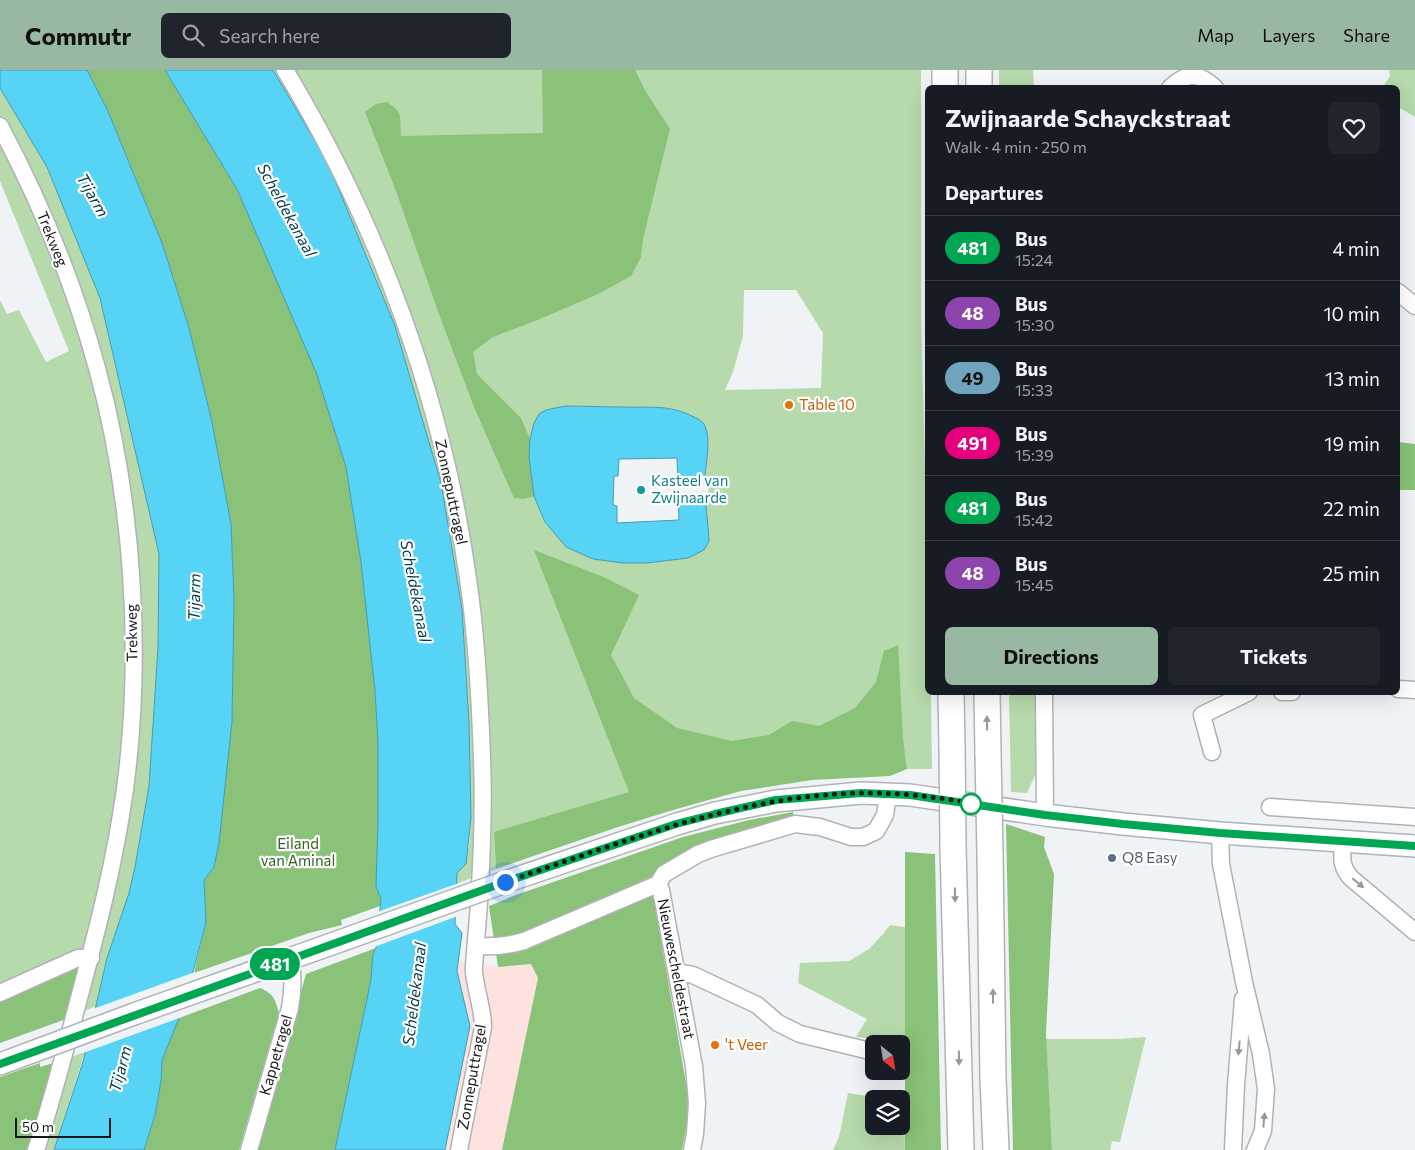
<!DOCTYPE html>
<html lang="en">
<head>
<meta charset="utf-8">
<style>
	body { margin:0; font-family:Commissioner,sans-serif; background:#20242c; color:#f1f3f6; height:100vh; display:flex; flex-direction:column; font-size:19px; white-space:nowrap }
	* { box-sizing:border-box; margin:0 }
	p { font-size:16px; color:#9ea1a6 }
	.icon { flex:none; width:28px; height:28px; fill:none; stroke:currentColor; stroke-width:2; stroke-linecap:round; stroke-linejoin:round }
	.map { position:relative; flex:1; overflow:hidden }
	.side { position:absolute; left:925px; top:15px; width:475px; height:610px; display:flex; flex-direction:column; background:#171b24; border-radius:8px; box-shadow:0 5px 20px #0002 }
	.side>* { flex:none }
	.badge { padding:0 10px; border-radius:16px; font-size:18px; line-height:32px }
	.needle { width:32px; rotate:150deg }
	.fabs { position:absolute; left:865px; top:965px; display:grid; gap:10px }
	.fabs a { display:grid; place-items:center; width:45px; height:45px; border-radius:8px; background:#171b24; box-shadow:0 5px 20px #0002; font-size:25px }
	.scale { position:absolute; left:15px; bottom:12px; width:96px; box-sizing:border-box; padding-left:5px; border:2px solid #161718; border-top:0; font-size:14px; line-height:18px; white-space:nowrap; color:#161718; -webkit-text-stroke:4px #fff; paint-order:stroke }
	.you { position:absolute; width:25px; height:25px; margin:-12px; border:4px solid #fff; border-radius:50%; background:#1a73e8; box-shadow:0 0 0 8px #1a73e833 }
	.map>.badge { position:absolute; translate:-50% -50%; box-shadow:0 0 0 2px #fff }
	h2 { padding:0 20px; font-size:19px; line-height:45px }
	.round { display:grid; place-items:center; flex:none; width:52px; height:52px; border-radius:8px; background:#20242c }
	.summary { display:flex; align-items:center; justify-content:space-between; height:85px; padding:0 20px }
	h1 { font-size:24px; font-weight:700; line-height:38px }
	.button { display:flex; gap:10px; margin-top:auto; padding:10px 20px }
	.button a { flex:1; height:58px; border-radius:8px; background:#98b8a1; color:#111; font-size:20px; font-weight:700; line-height:58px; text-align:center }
	.button a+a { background:#20242c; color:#f1f3f6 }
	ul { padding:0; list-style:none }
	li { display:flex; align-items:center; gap:15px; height:65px; padding:0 20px; border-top:1px solid #363941 }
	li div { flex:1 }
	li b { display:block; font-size:19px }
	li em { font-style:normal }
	li .badge { min-width:55px; font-weight:700; text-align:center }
	header { display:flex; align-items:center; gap:30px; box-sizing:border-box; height:70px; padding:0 25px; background:#98b8a1; color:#111 }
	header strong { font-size:24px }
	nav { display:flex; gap:28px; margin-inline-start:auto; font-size:18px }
	.search { width:350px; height:45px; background:#20242c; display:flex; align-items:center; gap:12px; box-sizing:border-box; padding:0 18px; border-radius:8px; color:#9ea1a6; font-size:19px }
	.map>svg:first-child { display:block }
	.industrial { fill:#fde2de }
	.green { fill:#b6daab; fill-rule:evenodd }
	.forest { fill:#89c278 }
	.water { fill:#57d3f5; stroke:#449bb3; fill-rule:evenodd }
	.pier { fill:#f0f3f6 }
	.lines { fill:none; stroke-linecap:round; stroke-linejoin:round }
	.minor-casing { stroke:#b0b2b5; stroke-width:19 }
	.major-casing { stroke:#b0b2b5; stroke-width:24 }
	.highway-casing { stroke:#b0b2b5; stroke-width:28 }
	.minor { stroke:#fff; stroke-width:16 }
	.major { stroke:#fff; stroke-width:21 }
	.highway { stroke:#fff; stroke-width:25 }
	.major-bridge-casing { stroke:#b0b2b5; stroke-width:24; stroke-linecap:butt }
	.highway-bridge-casing { stroke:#b0b2b5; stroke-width:28; stroke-linecap:butt }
	.major-bridge { stroke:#fff; stroke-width:21 }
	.highway-bridge { stroke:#fff; stroke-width:25 }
	.oneway { fill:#969797 }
	.line-casing { stroke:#fff; stroke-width:11 }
	.line { stroke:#00a651; stroke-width:8 }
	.walk { stroke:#161718; stroke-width:5; stroke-dasharray:0 9 }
	.food-dot { fill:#e8710a; stroke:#fff; stroke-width:2 }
	.culture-dot { fill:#0f9aa8; stroke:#fff; stroke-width:2 }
	.stop-dot { fill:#fff; stroke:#00a651; stroke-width:2.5 }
	.service-dot { fill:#5c6f8a; stroke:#fff; stroke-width:2 }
	.labels { text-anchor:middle; stroke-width:4.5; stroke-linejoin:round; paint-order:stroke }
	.street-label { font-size:15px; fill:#161718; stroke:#fff }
	.food-label { font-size:15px; fill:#c56008; stroke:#fff; text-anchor:start }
	.culture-label { font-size:15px; fill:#0d838f; stroke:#fff; text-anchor:start }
	.park-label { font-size:15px; fill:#2e641b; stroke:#fff }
	.service-label { font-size:15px; fill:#4e5e75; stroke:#fff; text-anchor:start }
	.water-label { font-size:16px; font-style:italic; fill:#023d4b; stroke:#fff }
</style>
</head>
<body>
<header>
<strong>Commutr</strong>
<div class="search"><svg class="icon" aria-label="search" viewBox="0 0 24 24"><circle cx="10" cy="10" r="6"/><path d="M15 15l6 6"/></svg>Search here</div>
<nav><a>Map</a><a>Layers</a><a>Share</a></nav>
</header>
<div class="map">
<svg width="1415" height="1080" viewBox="0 0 1415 1080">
	<rect width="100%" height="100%" fill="#f0f3f6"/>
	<path class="industrial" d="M 458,891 L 498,897 L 531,894 L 539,908 L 502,1080 L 445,1080 L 470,956 L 457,901 Z"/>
	<path class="green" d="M 273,0 L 921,0 L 921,246 L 927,472 L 928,622 L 931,623 L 932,699 L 828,699 L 494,762 L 496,799 L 456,814 L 457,803 L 469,777 L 471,748 L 469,652 L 462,539 L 441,413 L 328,93 ZM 744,220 L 796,220 L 823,263 L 821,318 L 725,320 L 733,302 L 743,266 ZM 565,336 C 584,336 603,337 623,337 C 649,338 669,334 694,347 C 697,349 700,350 703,353 C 717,373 693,462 688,488 L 593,489 L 566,477 L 545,452 L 539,344 L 545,340 Z
		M 999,0 L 1033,0 L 1034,17 L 999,17 Z
		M 1389,0 L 1415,0 L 1415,47 L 1398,37 L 1398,18 L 1383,17 L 1390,6 Z
		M 0,18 L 47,97 L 100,228 L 159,484 L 158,578 L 149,716 L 135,797 L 129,823 L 107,888 L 96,936 L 66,949 L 0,925 L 0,230 L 7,244 L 19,240 L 46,292 L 69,281 L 0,111 Z
		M 1009,623 L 1036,623 L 1036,703 L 1027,723 L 1011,722 Z
		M 890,855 L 905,857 L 905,972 L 856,967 L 867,949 L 798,913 L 800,893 L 849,891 L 869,879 L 883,864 Z
		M 1146,967 L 1120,1072 L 1112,1071 L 1110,1080 L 1052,1080 L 1046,969 L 1119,969 Z
		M 85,982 L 54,1080 L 32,1080 L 60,991 Z
		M 848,1023 L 886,1029 L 874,1029 L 874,1056 L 901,1056 L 901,1031 L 904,1032 L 905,1080 L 833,1080 L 839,1067 Z"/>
	<path class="forest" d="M 87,0 L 165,0 L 237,119 L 317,302 L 346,397 L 361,492 L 375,621 L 378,672 L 378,752 L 376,816 L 381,829 L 380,836 L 341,850 L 342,855 L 309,863 L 194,903 L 206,852 L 204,810 L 214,797 L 232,651 L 234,530 L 231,454 L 212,352 L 189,258 L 162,173 L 107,39 Z
		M 542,0 L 635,0 L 646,22 L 670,59 L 643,169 L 641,187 L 631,206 L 598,224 L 540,249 L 493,267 L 473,282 L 477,304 L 521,348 L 530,369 L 529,388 L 534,426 L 524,429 L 514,428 L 474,337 L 440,247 L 396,121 L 365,42 L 376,34 L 387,32 C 405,44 399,47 401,66 L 543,63 Z
		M 1398,372 L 1415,374 L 1415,420 L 1398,420 Z
		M 534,480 L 606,508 L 639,525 L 611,585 L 634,628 L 677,658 L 732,671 L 769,665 L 792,651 L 819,656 L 855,638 L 876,612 L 884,581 L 898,575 L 903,668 L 906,694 L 907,699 L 890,706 L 812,710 L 741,721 L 673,740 L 618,757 L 496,799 L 494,762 L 629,722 Z
		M 793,742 L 794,748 L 651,814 L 688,1024 L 688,1049 L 682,1080 L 502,1080 L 538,908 L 531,894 L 498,897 L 489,836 L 504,830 L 513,826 L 683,767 L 749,750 Z
		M 1006,754 L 1045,767 L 1044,777 L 1054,804 L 1046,963 L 1052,1080 L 1013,1080 Z
		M 905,782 L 935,784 L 941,1080 L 905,1080 Z
		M 376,878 L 373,884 L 371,910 L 335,1080 L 257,1080 L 306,904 Z
		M 80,895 L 66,949 L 0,973 L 0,925 Z
		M 260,918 C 274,924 275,929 279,943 L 239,1080 L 144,1080 L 155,1045 L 161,1011 L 162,990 L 179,948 Z
		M 60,991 L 32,1080 L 0,1080 L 0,1007 L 40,993 L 40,997 Z"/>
	<path class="water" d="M 0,0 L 87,0 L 107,39 L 162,173 L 189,258 L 212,352 L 231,454 L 234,530 L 232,651 L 219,773 L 214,797 L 204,810 L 206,852 L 195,895 L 179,948 L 162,990 L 161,1011 L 155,1045 L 144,1080 L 54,1080 L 83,992 L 107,888 L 129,823 L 135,797 L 149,716 L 158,578 L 159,484 L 100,228 L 47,97 L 0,18 Z
		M 165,0 L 273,0 L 328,93 L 395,256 L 441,413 L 462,539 L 469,652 L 471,748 L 466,794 L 457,803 L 455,854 L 462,863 L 457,901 L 470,956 L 445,1080 L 335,1080 L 371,910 L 373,884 L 376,878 L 381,829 L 376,816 L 378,752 L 378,672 L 375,621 L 361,492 L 346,397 L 316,302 L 237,119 Z
		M 565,336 C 584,336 603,337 623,337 C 649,338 669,334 694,347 C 698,349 703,351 705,356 C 711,370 706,392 705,406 C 704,426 708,450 709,471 L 704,480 L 688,488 L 647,493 L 623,493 L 593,489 L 566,477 L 545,452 L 534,426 L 529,387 L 530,369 L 534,353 L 539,344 L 546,340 ZM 677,388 L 679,450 L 617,453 L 617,436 L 613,435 L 614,406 L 618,406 L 619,389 Z"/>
	<path class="pier" d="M 676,406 L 708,406 L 709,433 L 677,433 Z
		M 459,813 L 458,846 L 374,877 L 377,842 Z
		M 195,902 L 182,947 L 83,983 L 93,939 Z"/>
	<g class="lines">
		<defs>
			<path id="minor" d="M 285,0 C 379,156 443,329 468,509 C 477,569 480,629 482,689 C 484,737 482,785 479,833 C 478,850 476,867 475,883 C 475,890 473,897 474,903 C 476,921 483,939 483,957 L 459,1080
				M 1170,18 C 1187,2 1198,2 1215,18
				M 0,56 C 41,133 74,214 97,298 C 133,429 143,584 125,719 C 115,792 97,861 78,932 C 65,981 52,1031 36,1080
				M 1398,222 L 1415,236
				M 1398,619 L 1415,620
				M 1044,622 L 1045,745
				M 1282,622 L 1292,622
				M 1212,682 L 1202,645 L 1249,622
				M 1270,737 L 1415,747
				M 1220,763 L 1221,794 L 1244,912 L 1261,984 L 1266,1019 L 1263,1061 L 1255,1080
				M 1343,771 C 1342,787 1340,796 1351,808 L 1415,862
				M 658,814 L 664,804 L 698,784 L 711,779 L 795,754 L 820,757 L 851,767 L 863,767 L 876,761 L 885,745 L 888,724
				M 658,814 L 661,820 L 694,996 L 697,1033 L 695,1064 L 692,1080
				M 476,876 C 492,877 508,876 524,871 L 658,814
				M 677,904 L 683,903 L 693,905 L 757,935 L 778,953 L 800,964 L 874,982
				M 0,923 L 78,888 L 91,888
				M 249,1080 L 290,938 C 293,921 294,906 290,889
				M 1233,1080 L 1236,1015 L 1243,929"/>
			<path id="major" d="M 505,812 L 677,754 L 715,743 L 776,731 L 861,723 L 910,725 L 1045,745 L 1123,754 L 1220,763 L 1415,776
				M 134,944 L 340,871
				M 0,994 L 43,978"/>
			<path id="highway" d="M 945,0 L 945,18
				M 979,0 L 979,18
				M 951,622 L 952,677
				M 987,622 L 988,684
				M 953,777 L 961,1080
				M 990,784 L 993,1009 L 996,1080"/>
		</defs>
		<use href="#minor" class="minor-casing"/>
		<use href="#major" class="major-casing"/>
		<use href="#highway" class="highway-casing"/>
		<use href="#minor" class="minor"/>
		<use href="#major" class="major"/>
		<use href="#highway" class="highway"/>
		<defs>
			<path id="major-bridge" d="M 340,871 L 505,812
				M 43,978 L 134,944"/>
			<path id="highway-bridge" d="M 952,677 L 953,777
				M 988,684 L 990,784"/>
		</defs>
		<use href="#major-bridge" class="major-bridge-casing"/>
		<use href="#highway-bridge" class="highway-bridge-casing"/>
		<use href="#major-bridge" class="major-bridge"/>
		<use href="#highway-bridge" class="highway-bridge"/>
	</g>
	<defs><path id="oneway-solid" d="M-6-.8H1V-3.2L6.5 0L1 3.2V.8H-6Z" transform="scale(1.25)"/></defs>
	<g class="oneway">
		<use href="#oneway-solid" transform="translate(987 653) rotate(-91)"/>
		<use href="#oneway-solid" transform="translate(1358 813) rotate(40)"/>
		<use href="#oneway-solid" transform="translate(955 825) rotate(89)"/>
		<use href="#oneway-solid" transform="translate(993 926) rotate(-90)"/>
		<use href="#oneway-solid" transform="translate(1239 978) rotate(96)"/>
		<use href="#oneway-solid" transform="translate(959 988) rotate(89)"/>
		<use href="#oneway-solid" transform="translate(1264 1050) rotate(-85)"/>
	</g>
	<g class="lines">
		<defs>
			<path id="line" d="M 0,994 L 505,812 L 676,754 L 715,744 L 776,730 L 861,723 L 910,725 L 1045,745 L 1123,754 L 1220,763 L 1415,776"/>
		</defs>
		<use href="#line" class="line-casing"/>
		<use href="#line" class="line"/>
		<path class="walk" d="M 505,812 C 642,766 782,707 930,727 C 943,729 958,730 971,734"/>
	</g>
	<g class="food-dot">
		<circle cx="789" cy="335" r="5"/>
		<circle cx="715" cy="975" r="5"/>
	</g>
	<circle class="culture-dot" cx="641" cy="420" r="5"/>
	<circle class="stop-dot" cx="971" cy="734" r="10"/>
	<circle class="service-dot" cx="1112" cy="788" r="5"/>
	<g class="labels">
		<g class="street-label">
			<text transform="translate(52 169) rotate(68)" y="5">Trekweg</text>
			<text transform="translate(451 422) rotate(78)" y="5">Zonneputtragel</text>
			<text transform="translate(132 563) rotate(-91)" y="5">Trekweg</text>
			<text transform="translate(676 899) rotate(79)" y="5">Nieuwescheldestraat</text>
			<text transform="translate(276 985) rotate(-74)" y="5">Kappetragel</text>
			<text transform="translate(472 1007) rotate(-80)" y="5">Zonneputtragel</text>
		</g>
		<g class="food-label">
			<text x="799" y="340">Table 10</text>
			<text x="725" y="980">'t Veer</text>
		</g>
		<g class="culture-label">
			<text x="651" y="416">Kasteel van<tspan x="651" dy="17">Zwijnaarde</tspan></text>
		</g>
		<g class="park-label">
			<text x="298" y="779">Eiland<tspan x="298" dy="17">van Aminal</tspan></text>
		</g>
		<g class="service-label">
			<text x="1122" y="793">Q8 Easy</text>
		</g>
		<g class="water-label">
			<text transform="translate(93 125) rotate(60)" y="6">Tijarm</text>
			<text transform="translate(287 140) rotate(61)" y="6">Scheldekanaal</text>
			<text transform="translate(416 521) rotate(79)" y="6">Scheldekanaal</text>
			<text transform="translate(194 527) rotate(-89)" y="6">Tijarm</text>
			<text transform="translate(414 924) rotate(-83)" y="6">Scheldekanaal</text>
			<text transform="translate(120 999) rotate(-75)" y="6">Tijarm</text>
		</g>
	</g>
</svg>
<div class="fabs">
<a><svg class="needle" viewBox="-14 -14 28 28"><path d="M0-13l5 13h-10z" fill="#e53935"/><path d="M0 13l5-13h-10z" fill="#9ea1a6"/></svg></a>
<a><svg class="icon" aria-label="layers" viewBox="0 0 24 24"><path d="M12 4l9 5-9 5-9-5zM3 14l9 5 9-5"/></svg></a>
</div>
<div class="scale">50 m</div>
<div class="you" style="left:505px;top:812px"></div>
<b class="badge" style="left:275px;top:894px;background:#00a651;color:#fff">481</b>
<section class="side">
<div class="summary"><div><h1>Zwijnaarde Schayckstraat</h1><p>Walk · 4 min · 250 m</p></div><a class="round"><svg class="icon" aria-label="heart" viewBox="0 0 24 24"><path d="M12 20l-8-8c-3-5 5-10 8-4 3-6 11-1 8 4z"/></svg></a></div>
<h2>Departures</h2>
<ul>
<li><span class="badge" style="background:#00a651;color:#fff">481</span><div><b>Bus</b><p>15:24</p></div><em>4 min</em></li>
<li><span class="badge" style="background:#8e44ad;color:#fff">48</span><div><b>Bus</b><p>15:30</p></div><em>10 min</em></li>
<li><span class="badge" style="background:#70a3bd;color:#111">49</span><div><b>Bus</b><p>15:33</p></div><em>13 min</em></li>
<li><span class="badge" style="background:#e6007e;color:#fff">491</span><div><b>Bus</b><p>15:39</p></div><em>19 min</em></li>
<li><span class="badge" style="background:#00a651;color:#fff">481</span><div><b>Bus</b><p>15:42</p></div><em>22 min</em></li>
<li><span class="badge" style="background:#8e44ad;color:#fff">48</span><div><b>Bus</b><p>15:45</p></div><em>25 min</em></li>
</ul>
<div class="button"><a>Directions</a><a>Tickets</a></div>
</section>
</div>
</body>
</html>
